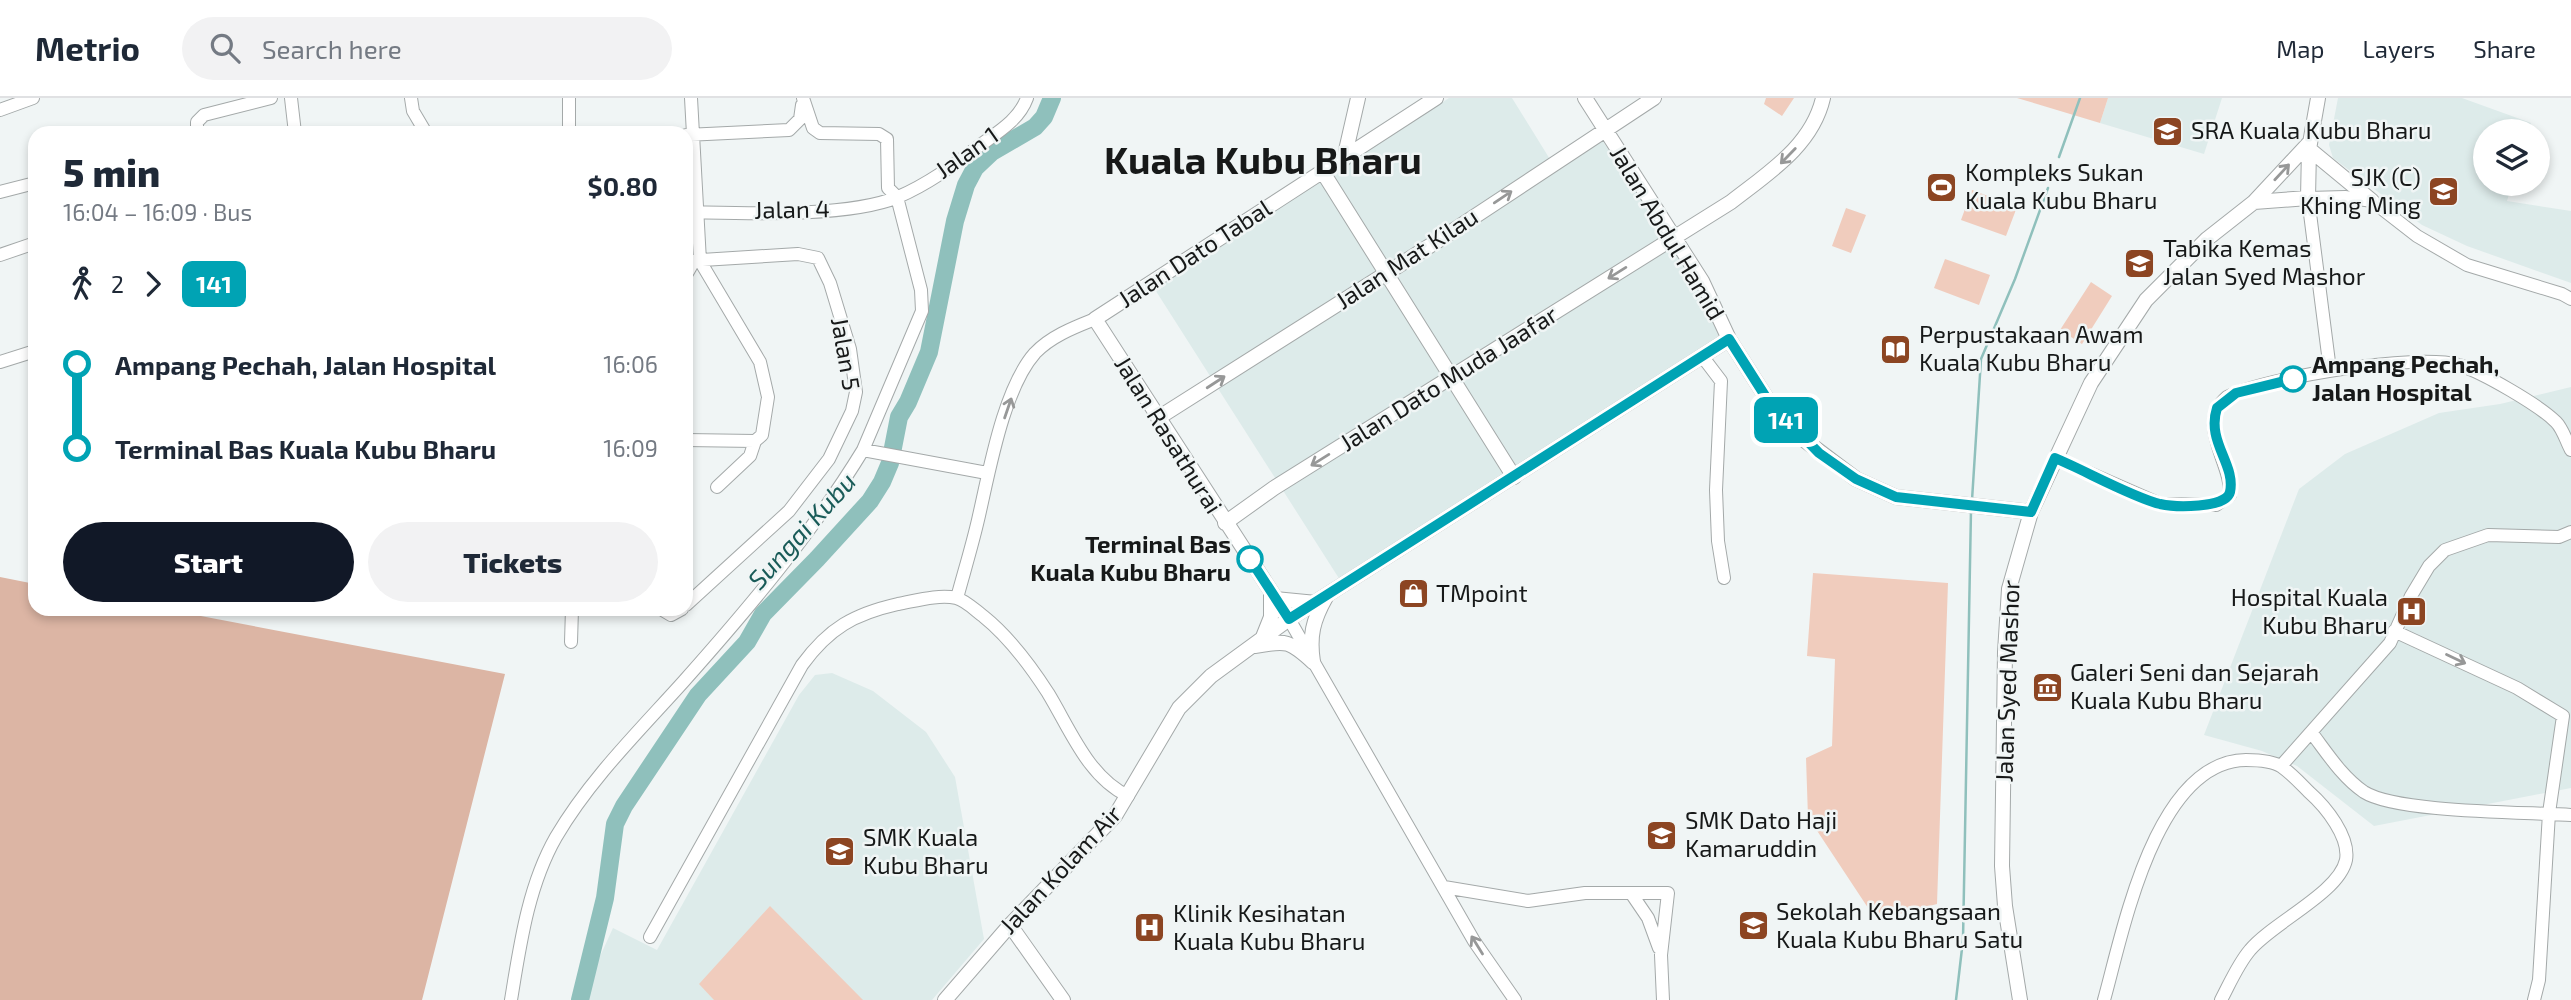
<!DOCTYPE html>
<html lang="en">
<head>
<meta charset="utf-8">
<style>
	body { margin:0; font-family:"Exo 2",sans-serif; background:#f2f2f3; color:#1f2937; height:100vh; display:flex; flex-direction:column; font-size:26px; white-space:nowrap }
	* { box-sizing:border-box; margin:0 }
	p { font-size:23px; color:#747a83 }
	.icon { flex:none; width:38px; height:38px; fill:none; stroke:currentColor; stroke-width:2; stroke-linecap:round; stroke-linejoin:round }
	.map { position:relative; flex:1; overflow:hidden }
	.drawer { position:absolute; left:28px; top:28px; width:665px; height:490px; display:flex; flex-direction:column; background:#fff; border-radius:21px; box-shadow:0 4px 10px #0003 }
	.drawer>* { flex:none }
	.badge { padding:0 14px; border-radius:10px; font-size:24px; line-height:46px }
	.buttons { position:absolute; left:2473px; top:21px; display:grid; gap:14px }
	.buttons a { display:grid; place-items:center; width:77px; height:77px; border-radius:50%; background:#fff; box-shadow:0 4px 10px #0003; font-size:35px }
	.map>.badge { position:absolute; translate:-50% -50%; box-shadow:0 0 0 4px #fff }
	.legs { display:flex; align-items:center; gap:10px; height:77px; padding:0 35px; font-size:23px }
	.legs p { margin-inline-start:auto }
	.overview { display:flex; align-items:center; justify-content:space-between; height:119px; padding:0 35px }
	h1 { font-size:38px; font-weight:800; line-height:52px }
	.action { display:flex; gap:14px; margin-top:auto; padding:14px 35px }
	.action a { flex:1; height:80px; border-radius:42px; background:#111827; color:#fff; font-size:28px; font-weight:800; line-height:80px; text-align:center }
	.action a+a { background:#f2f2f3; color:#1f2937 }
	ul { padding:0 35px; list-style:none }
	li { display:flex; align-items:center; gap:24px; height:84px; font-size:26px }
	li i { display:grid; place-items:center; width:10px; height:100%; margin:0 9px; background:currentColor }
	li i::after { content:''; width:18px; height:18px; margin:-9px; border:5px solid; border-radius:50%; background:#fff }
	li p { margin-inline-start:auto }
	li:first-child i { background:linear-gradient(#0000 50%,currentColor 0) }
	li:last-child i { background:linear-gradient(currentColor 50%,#0000 0) }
	header { display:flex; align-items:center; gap:42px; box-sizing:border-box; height:98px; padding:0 35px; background:#fff; border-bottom:2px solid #e0e1e3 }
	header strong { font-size:33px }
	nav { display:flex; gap:38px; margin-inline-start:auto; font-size:24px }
	.search { width:490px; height:63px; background:#f2f2f3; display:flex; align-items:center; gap:18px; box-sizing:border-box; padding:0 24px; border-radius:38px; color:#747a83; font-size:26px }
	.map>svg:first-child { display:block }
	.built { fill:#ddebea }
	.green { fill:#f0ccbd }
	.forest { fill:#dcb5a4 }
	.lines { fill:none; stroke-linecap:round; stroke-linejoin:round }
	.stream { stroke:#8fc0bc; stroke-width:2.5 }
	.river { stroke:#8fc0bc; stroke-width:18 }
	.minor-casing { stroke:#a4a9a9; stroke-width:14 }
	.tertiary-casing { stroke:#a4a9a9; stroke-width:16 }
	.minor { stroke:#fff; stroke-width:12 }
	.tertiary { stroke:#fff; stroke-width:14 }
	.oneway { stroke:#979898 }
	.line-1-casing { stroke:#fff; stroke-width:16 }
	.line-1 { stroke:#00a3b4; stroke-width:10 }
	.stop-1-dot { fill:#fff; stroke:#00a3b4; stroke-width:3.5 }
	.labels { text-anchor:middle; stroke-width:5; stroke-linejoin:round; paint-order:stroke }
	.poi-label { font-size:24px; fill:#171919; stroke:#f0f5f5; text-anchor:start }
	.street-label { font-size:24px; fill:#171919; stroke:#f0f5f5 }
	.stop-label { font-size:24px; font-weight:bold; fill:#171919; stroke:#f0f5f5; text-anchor:start }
	.water-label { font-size:26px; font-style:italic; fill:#195b58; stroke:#f0f5f5 }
	.town-label { font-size:38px; font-weight:bold; fill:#171919; stroke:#f0f5f5 }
</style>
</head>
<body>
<header>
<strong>Metrio</strong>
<div class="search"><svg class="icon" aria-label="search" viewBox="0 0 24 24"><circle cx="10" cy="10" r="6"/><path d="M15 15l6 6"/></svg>Search here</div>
<nav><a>Map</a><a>Layers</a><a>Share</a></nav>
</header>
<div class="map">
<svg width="2571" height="902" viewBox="0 0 2571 902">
	<rect width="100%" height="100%" fill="#f0f5f5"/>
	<path class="built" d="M 1449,0 L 1512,0 L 1556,71 L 1602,42 L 1673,149 L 1710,210 L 1722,239 L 1340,482 L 1154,190 Z
		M 2108,0 L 2222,0 L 2204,56 L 2100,25 Z
		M 2338,0 L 2462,0 L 2531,25 L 2528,33 L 2485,33 L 2485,86 L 2512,86 L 2507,103 L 2571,113 L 2571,185 L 2467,148 L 2422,127 L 2333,60 L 2329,47 Z
		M 2571,289 L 2571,690 L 2374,728 L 2297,668 L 2262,653 L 2204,637 L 2299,391 L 2345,356 L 2439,315 L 2500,306 Z
		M 832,575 L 873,593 L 926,634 L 955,679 L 984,841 L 932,902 L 588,902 L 596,867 L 613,830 L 657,852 L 799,597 L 815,577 Z"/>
	<path class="green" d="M 1766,0 L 1794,0 L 1782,18 L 1764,6 Z
		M 2017,0 L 2108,0 L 2100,25 Z
		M 1972,92 L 2017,109 L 2006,138 L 1961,122 Z
		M 1846,110 L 1866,117 L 1851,155 L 1832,148 Z
		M 1945,161 L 1990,177 L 1979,207 L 1934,190 Z
		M 2091,184 L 2112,198 L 2082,246 L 2060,232 Z
		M 1813,475 L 1948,485 L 1937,806 L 1876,822 L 1808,719 L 1806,660 L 1832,648 L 1835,561 L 1807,558 Z
		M 770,808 L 863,902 L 714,902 L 699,886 Z"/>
	<path class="forest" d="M 0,479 L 35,486 L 35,511 L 164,511 L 505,576 L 422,902 L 0,902 Z"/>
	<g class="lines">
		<path class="stream" d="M 2059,59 L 2080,0
			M 1972,402 L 1981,261 L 2015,181 L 2048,90
			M 1956,902 L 1963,842 L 1971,412"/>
		<path class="river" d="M 580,902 L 605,800 L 615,726 L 624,708 L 698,597 L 747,544 L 763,516 L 817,461 L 870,403 L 882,384 L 890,365 L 899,319 L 908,304 L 929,254 L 955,123 L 966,87 L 975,70 L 992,54 L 1035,29 L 1044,19 L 1052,0"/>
		<defs>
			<path id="minor" d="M 291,0 L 295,35
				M 411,0 L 413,13 L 426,35
				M 569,0 L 569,35
				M 691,0 L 700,163 L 760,264 L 768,299 L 762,337 L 755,343 L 750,358 L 717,389
				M 0,12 L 33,0
				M 197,35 L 197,24 L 204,17 L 271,0
				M 686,37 L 789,32 L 800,21 L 802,7
				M 0,94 L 35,85
				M 686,114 C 743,115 847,120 898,99 C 928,86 954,67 979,48 C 998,34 1019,22 1027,0
				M 0,157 L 35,145
				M 686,163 L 798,156 L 818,160 L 830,185 L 850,251 L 856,294 L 852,313 L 829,361 L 789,413 L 686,507
				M 686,177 L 694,163
				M 1702,258 L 1721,283 L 1716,392 L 1718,443 L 1724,480
				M 0,264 L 35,253
				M 2330,272 L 2308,100 L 2345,99 L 2372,103 L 2417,138 L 2467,167 L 2562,196 L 2571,201
				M 686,342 L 755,343
				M 863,352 L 987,375
				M 2055,360 L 2160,406 L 2216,407 L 2230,397 C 2232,364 2195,327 2227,299 C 2268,279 2415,255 2459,267 C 2482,274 2539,307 2556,324 C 2563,331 2566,343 2571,352
				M 957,500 C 964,474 972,448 978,422 C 989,375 1003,291 1035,255 C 1051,238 1075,229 1095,221
				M 661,511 L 671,517 L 682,511
				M 1289,521 L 1474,843 L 1515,902
				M 2394,533 L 2517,590 L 2563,618 L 2549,715 L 2539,882 L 2534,902
				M 571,544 L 572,511
				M 2311,634 C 2327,655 2342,679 2364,694 C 2397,715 2527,714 2571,717
				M 2281,668 L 2390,545 L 2411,498 L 2429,468 L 2445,452 L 2488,437 L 2559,439 L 2571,434
				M 1444,789 L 1528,803 L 1585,795 L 1668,795 L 1661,857 L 1663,902
				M 1631,795 L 1648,820 L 1659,850
				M 650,839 L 802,567 C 829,530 854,516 898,506 C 915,503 939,496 956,500 C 965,502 975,512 983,518 C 1008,538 1030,567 1048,595 C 1070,631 1088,679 1128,698
				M 511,902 C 520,847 528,788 556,739 C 590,681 640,632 684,583 C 748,511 813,434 863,352 L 922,213 L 921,192 L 897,99 L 888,90 L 887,41 L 879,36 L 820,35 L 813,30 L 803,0
				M 2104,902 C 2123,834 2155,663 2246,662 C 2257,662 2273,663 2282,669 C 2292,676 2301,686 2309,694 C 2326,709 2350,739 2346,762 C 2339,795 2272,825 2250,852 C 2238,866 2230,885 2221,902"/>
			<path id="tertiary" d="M 1585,0 L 1702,183 L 1729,241 L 1769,304 L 1803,341 L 1856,381 L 1896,399 L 2031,414
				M 2309,51 L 2372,103
				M 1344,61 L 1358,0
				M 1324,76 L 1514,379
				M 2254,104 L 2310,44
				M 1158,320 L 1439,142 L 1654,0
				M 1225,425 L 1274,390 L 1731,104 C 1768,75 1812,48 1823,0
				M 1275,501 L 1316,505
				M 1289,521 L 1095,221 L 1436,0
				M 1263,539 L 1271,519 L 1271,495
				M 1256,548 C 1287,542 1290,543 1313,564
				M 1313,564 C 1309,538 1313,522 1326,499
				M 1010,827 L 1063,902
				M 945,902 L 1010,827 L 1115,718 L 1179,610 L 1211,578 L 1289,521 L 1729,241
				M 2020,902 L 2005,808 L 2002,768 L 2005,554 L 2009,491 L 2031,414 L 2091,285 L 2146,202 L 2207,141 L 2254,104 L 2308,100 L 2309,51 L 2318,0"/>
		</defs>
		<use href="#minor" class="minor-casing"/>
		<use href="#tertiary" class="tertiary-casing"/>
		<use href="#minor" class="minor"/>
		<use href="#tertiary" class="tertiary"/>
	</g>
	<defs><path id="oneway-shaft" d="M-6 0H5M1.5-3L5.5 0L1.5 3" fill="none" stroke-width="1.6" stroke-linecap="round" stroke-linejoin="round" transform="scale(1.75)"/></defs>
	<g class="oneway">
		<use href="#oneway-shaft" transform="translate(1788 58) rotate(134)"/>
		<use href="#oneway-shaft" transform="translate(2282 74) rotate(-47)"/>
		<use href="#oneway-shaft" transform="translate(1503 99) rotate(-34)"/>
		<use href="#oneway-shaft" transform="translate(1617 175) rotate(148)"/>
		<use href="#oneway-shaft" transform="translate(1216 284) rotate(-33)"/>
		<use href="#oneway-shaft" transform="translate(1008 310) rotate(-71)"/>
		<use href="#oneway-shaft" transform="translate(1320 362) rotate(148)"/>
		<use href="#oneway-shaft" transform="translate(2456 561) rotate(25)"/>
		<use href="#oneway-shaft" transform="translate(1477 847) rotate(-122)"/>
	</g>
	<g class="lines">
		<defs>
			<path id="line-1" d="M 1250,461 L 1289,521 L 1729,241 L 1769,304 L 1819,355 L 1856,381 L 1896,399 L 2031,414 L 2055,360 C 2084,372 2132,399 2160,406 C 2174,409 2226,411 2230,394 C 2236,366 2206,344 2217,310 L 2236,295 L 2293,281"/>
		</defs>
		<use href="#line-1" class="line-1-casing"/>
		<use href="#line-1" class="line-1"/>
	</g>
	<defs>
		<symbol id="school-square" viewBox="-11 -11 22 22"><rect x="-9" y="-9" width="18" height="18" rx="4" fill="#8c4522" stroke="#f0f5f5"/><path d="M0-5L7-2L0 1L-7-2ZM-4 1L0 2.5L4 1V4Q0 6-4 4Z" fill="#fff"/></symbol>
		<symbol id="stadium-square" viewBox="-11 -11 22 22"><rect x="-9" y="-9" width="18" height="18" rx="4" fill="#8c4522" stroke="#f0f5f5"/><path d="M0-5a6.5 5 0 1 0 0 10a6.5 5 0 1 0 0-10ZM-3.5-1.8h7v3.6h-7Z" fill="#fff"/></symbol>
		<symbol id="library-square" viewBox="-11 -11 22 22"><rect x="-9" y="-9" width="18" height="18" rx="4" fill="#8c4522" stroke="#f0f5f5"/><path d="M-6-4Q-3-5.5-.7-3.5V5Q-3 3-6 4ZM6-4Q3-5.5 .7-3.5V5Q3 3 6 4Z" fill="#fff"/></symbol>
		<symbol id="shop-square" viewBox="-11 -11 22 22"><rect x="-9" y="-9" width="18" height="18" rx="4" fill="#8c4522" stroke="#f0f5f5"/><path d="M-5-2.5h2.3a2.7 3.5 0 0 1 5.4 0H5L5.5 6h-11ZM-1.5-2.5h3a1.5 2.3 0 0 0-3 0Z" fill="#fff"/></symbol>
		<symbol id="hospital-square" viewBox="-11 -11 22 22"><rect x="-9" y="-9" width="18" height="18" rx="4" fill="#8c4522" stroke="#f0f5f5"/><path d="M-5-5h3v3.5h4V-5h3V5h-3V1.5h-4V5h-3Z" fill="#fff"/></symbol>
		<symbol id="museum-square" viewBox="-11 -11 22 22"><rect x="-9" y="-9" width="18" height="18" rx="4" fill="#8c4522" stroke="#f0f5f5"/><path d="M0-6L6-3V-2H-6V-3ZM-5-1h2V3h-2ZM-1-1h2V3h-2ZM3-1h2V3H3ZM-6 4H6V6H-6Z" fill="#fff"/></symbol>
	</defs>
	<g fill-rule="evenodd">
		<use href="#school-square" x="2150" y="16" width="35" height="35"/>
		<use href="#stadium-square" x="1924" y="72" width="35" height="35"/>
		<use href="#school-square" x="2426" y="76" width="35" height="35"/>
		<use href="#school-square" x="2122" y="148" width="35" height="35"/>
		<use href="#library-square" x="1878" y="234" width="35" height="35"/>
		<use href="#shop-square" x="1396" y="478" width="35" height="35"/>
		<use href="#hospital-square" x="2394" y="496" width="35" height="35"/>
		<use href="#museum-square" x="2030" y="572" width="35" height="35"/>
		<use href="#school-square" x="1644" y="720" width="35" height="35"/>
		<use href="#school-square" x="822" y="736" width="35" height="35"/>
		<use href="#school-square" x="1736" y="810" width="35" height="35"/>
		<use href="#hospital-square" x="1132" y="812" width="35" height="35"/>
	</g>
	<g class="stop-1-dot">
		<circle cx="2293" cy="281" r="12"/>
		<circle cx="1250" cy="461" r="12"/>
	</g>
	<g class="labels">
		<g class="poi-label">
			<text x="2191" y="41">SRA Kuala Kubu Bharu</text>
			<text x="1965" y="83">Kompleks Sukan<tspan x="1965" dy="28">Kuala Kubu Bharu</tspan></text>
			<text x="2421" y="88" text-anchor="end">SJK (C)<tspan x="2421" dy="28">Khing Ming</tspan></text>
			<text x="2163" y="159">Tabika Kemas<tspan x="2163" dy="28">Jalan Syed Mashor</tspan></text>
			<text x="1919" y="245">Perpustakaan Awam<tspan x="1919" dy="28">Kuala Kubu Bharu</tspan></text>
			<text x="1436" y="504">TMpoint</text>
			<text x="2388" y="508" text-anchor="end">Hospital Kuala<tspan x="2388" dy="28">Kubu Bharu</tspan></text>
			<text x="2070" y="583">Galeri Seni dan Sejarah<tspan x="2070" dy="28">Kuala Kubu Bharu</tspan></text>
			<text x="1685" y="731">SMK Dato Haji<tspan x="1685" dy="28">Kamaruddin</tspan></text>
			<text x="863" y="748">SMK Kuala<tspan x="863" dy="28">Kubu Bharu</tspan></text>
			<text x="1776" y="822">Sekolah Kebangsaan<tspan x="1776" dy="28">Kuala Kubu Bharu Satu</tspan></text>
			<text x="1173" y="824">Klinik Kesihatan<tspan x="1173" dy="28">Kuala Kubu Bharu</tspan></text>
		</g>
		<g class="street-label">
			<text transform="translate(967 55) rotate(-35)" y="8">Jalan 1</text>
			<text transform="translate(792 112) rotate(-1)" y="8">Jalan 4</text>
			<text transform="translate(1667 135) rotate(59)" y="8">Jalan Abdul Hamid</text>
			<text transform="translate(1195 156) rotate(-33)" y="8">Jalan Dato Tabal</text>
			<text transform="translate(1407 161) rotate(-33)" y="8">Jalan Mat Kilau</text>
			<text transform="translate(845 256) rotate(80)" y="8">Jalan 5</text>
			<text transform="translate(1449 281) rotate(-32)" y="8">Jalan Dato Muda Jaafar</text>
			<text transform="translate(1168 337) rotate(58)" y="8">Jalan Rasathurai</text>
			<text transform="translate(2008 583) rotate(-88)" y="8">Jalan Syed Mashor</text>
			<text transform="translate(1061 772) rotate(-47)" y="8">Jalan Kolam Air</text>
		</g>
		<g class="stop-label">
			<text x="2312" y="275">Ampang Pechah,<tspan x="2312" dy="28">Jalan Hospital</tspan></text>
			<text x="1231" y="455" text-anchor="end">Terminal Bas<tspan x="1231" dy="28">Kuala Kubu Bharu</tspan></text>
		</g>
		<g class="water-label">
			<text transform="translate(802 433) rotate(-48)" y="9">Sungai Kubu</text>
		</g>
		<g class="town-label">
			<text x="1263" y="76">Kuala Kubu Bharu</text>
		</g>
	</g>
</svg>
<div class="buttons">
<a><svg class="icon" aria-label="layers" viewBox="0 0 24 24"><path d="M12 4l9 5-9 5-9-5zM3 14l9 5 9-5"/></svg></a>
</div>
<b class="badge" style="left:1786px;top:322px;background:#00a3b4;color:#fff">141</b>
<section class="drawer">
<div class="overview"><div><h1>5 min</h1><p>16:04 – 16:09 · Bus</p></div><b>$0.80</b></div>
<div class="legs"><svg class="icon" aria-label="walk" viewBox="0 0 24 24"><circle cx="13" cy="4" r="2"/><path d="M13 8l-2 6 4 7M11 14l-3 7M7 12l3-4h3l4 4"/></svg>2<svg class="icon" aria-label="forward" viewBox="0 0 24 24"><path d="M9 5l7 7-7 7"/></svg><b class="badge" style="background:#00a3b4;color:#fff">141</b></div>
<ul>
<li><i style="color:#00a3b4"></i><b>Ampang Pechah, Jalan Hospital</b><p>16:06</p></li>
<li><i style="color:#00a3b4"></i><b>Terminal Bas Kuala Kubu Bharu</b><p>16:09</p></li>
</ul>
<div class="action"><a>Start</a><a>Tickets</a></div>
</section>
</div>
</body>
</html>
